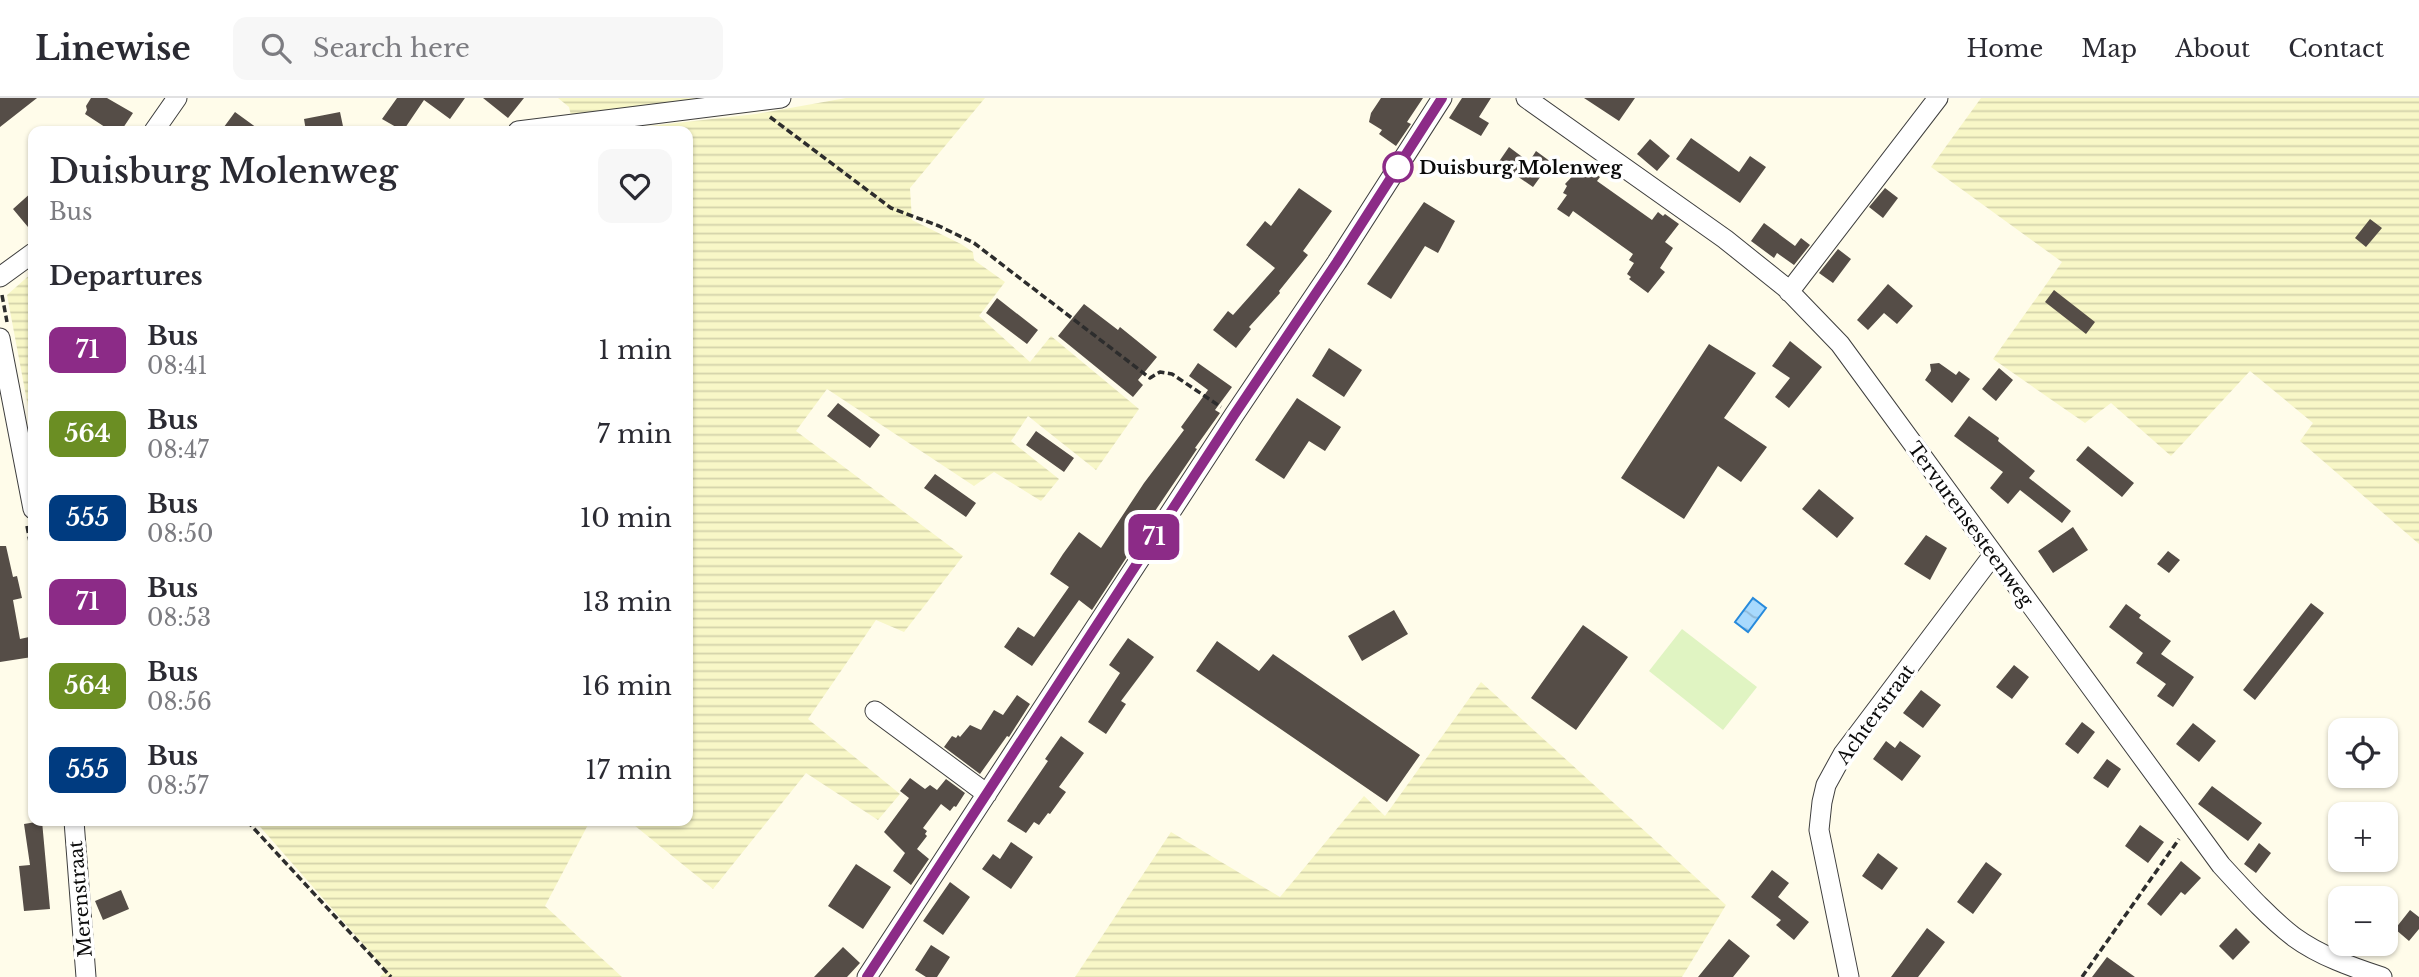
<!DOCTYPE html>
<html lang="en">
<head>
<meta charset="utf-8">
<style>
	body { margin:0; font-family:"Libre Baskerville",serif; background:#f7f7f7; color:#2b2b33; height:100vh; display:flex; flex-direction:column; font-size:26px; white-space:nowrap }
	* { box-sizing:border-box; margin:0 }
	p { font-size:23px; color:#7c7c81 }
	.icon { flex:none; width:38px; height:38px; fill:none; stroke:currentColor; stroke-width:2; stroke-linecap:round; stroke-linejoin:round }
	.map { position:relative; flex:1; overflow:hidden }
	.side { position:absolute; left:28px; top:28px; width:665px; height:700px; display:flex; flex-direction:column; background:#fff; border-radius:14px; box-shadow:0 2px 5px #0004 }
	.side>* { flex:none }
	.badge { padding:0 14px; border-radius:10px; font-size:24px; line-height:46px }
	.fabs { position:absolute; left:2328px; top:620px; display:grid; gap:14px }
	.fabs a { display:grid; place-items:center; width:70px; height:70px; border-radius:14px; background:#fff; box-shadow:0 2px 5px #0004; font-size:35px }
	.map>.badge { position:absolute; translate:-50% -50%; box-shadow:0 0 0 4px #fff }
	h2 { padding:0 21px; font-size:26px; line-height:63px }
	.round { display:grid; place-items:center; flex:none; width:74px; height:74px; border-radius:14px; background:#f7f7f7 }
	.summary { display:flex; align-items:center; justify-content:space-between; height:119px; padding:0 21px }
	h1 { font-size:33px; font-weight:600; line-height:52px }
	ul { padding:0; list-style:none }
	li { display:flex; align-items:center; gap:21px; height:84px; padding:0 21px }
	li div { flex:1 }
	li b { display:block; font-size:26px }
	li em { font-style:normal }
	li .badge { min-width:77px; font-weight:700; text-align:center }
	header { display:flex; align-items:center; gap:42px; box-sizing:border-box; height:98px; padding:0 35px; background:#fff; border-bottom:2px solid #e1e1e2 }
	header strong { font-size:33px }
	nav { display:flex; gap:38px; margin-inline-start:auto; font-size:24px }
	.search { width:490px; height:63px; background:#f7f7f7; display:flex; align-items:center; gap:18px; box-sizing:border-box; padding:0 24px; border-radius:14px; color:#7c7c81; font-size:26px }
	.map>svg:first-child { display:block }
	.farmland { fill:url(#farmland-rules) }
	.pitch { fill:#e0f4c2 }
	.water { fill:url(#water-waves); stroke:#278adc; stroke-width:2 }
	.building { fill:#554d47 }
	.lines { fill:none; stroke-linecap:round; stroke-linejoin:round }
	.minor-casing { stroke:#3e3e3e; stroke-width:21 }
	.path { stroke:#2d2d2d; stroke-width:3.5; stroke-dasharray:7 3.5; stroke-linecap:butt }
	.minor { stroke:#fff; stroke-width:19 }
	.line-casing { stroke:#fff; stroke-width:16 }
	.line { stroke:#8c2b87; stroke-width:10 }
	.stop-dot { fill:#fff; stroke:#8c2b87; stroke-width:3.5 }
	.labels { text-anchor:middle; stroke-width:7; stroke-linejoin:round; paint-order:stroke }
	.stop-label { font-size:19px; font-weight:bold; fill:#0b0b0b; stroke:#fff; text-anchor:start }
	.street-label { font-size:19px; fill:#0b0b0b; stroke:#fff }
</style>
</head>
<body>
<header>
<strong>Linewise</strong>
<div class="search"><svg class="icon" aria-label="search" viewBox="0 0 24 24"><circle cx="10" cy="10" r="6"/><path d="M15 15l6 6"/></svg>Search here</div>
<nav><a>Home</a><a>Map</a><a>About</a><a>Contact</a></nav>
</header>
<div class="map">
<svg width="2419" height="879" viewBox="0 0 2419 879">
	<defs>
		<pattern id="farmland-rules" width="6" height="5" patternUnits="userSpaceOnUse" patternTransform="scale(1.75)"><rect width="6" height="5" fill="#f8f7c7"/><path d="M0 2.5h6" fill="none" stroke="#d3d2aa"/></pattern>
		<pattern id="water-waves" width="16" height="10" patternUnits="userSpaceOnUse" patternTransform="scale(1.75)"><rect width="16" height="10" fill="#a8d9fd"/><path d="M0 5q4-4 8 0t8 0" fill="none" stroke="#8fb9d8"/></pattern>
	</defs>
	<rect width="100%" height="100%" fill="#fffcea"/>
	<path class="farmland" d="M 558,0 L 701,0 L 699,2 L 572,22 L 569,9 Z
		M 846,0 L 985,0 L 910,90 L 912,122 L 961,146 L 973,154 L 974,162 L 1005,184 L 979,218 L 1030,264 L 1051,238 L 1139,311 L 1096,372 L 1028,318 L 1011,343 L 1059,381 L 1041,403 L 994,374 L 974,388 L 827,291 L 796,333 L 963,458 L 904,534 L 876,522 L 808,621 L 900,696 L 878,722 L 806,675 L 713,791 L 629,723 L 688,723 L 688,33 L 606,33 L 756,16 Z
		M 1981,0 L 2419,0 L 2419,446 L 2300,343 L 2313,325 L 2250,273 L 2171,358 L 2111,305 L 2085,325 L 1993,261 L 2062,164 L 1931,69 Z
		M 33,174 L 33,335 L 7,197 Z
		M 1481,584 L 1726,807 L 1682,879 L 1075,879 L 1171,734 L 1280,799 L 1364,698 L 1385,718 Z
		M 255,723 L 590,723 L 545,808 L 622,879 L 380,879 L 386,872 Z"/>
	<path class="pitch" d="M 1682,531 L 1757,589 L 1723,632 L 1649,573 Z"/>
	<path class="water" d="M 1753,500 L 1766,510 L 1748,534 L 1735,524 Z"/>
	<path class="building" d="M 0,0 L 37,0 L 0,29 Z
		M 91,0 L 107,0 L 133,15 L 121,33 L 111,33 L 85,16 L 87,12 L 86,8 Z
		M 397,0 L 465,0 L 450,21 L 424,2 L 403,33 L 382,21 Z
		M 483,0 L 524,0 L 508,20 Z
		M 1381,0 L 1423,0 L 1407,24 L 1411,26 L 1396,48 L 1379,36 L 1382,32 L 1369,24 L 1371,15 Z
		M 1462,0 L 1491,0 L 1479,19 L 1489,25 L 1481,38 L 1449,20 Z
		M 1584,0 L 1635,0 L 1619,23 Z
		M 235,14 L 261,33 L 221,33 Z
		M 340,14 L 344,33 L 306,33 L 304,21 Z
		M 1691,40 L 1739,74 L 1750,58 L 1766,69 L 1740,105 L 1676,61 Z
		M 1650,41 L 1670,58 L 1657,73 L 1637,56 Z
		M 1509,49 L 1529,64 L 1536,53 L 1551,64 L 1533,89 L 1498,65 Z
		M 1583,67 L 1600,79 L 1597,83 L 1652,122 L 1658,114 L 1663,118 L 1665,116 L 1679,126 L 1665,144 L 1673,150 L 1660,170 L 1665,174 L 1648,195 L 1629,181 L 1631,179 L 1627,176 L 1634,165 L 1629,162 L 1633,156 L 1573,113 L 1569,119 L 1557,111 L 1567,97 L 1563,95 L 1567,88 L 1565,86 Z
		M 1299,90 L 1332,113 L 1303,153 L 1308,157 L 1279,193 L 1280,195 L 1249,229 L 1251,231 L 1236,250 L 1213,232 L 1228,213 L 1233,217 L 1275,170 L 1246,147 L 1265,123 L 1271,128 Z
		M 1885,90 L 1898,100 L 1883,120 L 1869,109 Z
		M 33,93 L 33,135 L 13,111 Z
		M 1424,104 L 1455,123 L 1438,155 L 1425,148 L 1391,201 L 1367,186 Z
		M 2370,121 L 2382,130 L 2366,149 L 2355,140 Z
		M 1764,125 L 1795,148 L 1801,140 L 1810,147 L 1794,167 L 1777,155 L 1774,160 L 1751,143 Z
		M 1838,151 L 1851,161 L 1833,185 L 1819,175 Z
		M 1888,186 L 1913,208 L 1897,226 L 1884,215 L 1868,232 L 1857,222 Z
		M 2054,192 L 2095,224 L 2086,236 L 2045,204 Z
		M 997,200 L 1038,232 L 1027,246 L 986,215 Z
		M 1084,206 L 1118,232 L 1120,229 L 1157,259 L 1138,282 L 1143,287 L 1133,299 L 1058,238 Z
		M 1790,243 L 1822,269 L 1789,310 L 1775,299 L 1790,280 L 1772,268 Z
		M 1709,246 L 1756,275 L 1724,320 L 1767,349 L 1741,384 L 1718,368 L 1684,421 L 1621,380 Z
		M 1329,250 L 1362,272 L 1344,299 L 1312,278 Z
		M 1198,265 L 1232,289 L 1215,312 L 1220,315 L 1195,350 L 1197,351 L 1134,444 L 1136,445 L 1092,512 L 1079,502 L 1032,568 L 1004,549 L 1018,529 L 1034,539 L 1069,489 L 1050,476 L 1063,456 L 1079,434 L 1101,450 L 1144,385 L 1184,332 L 1181,329 L 1208,292 L 1189,278 Z
		M 1939,265 L 1956,277 L 1959,273 L 1970,281 L 1952,305 L 1925,282 L 1931,273 L 1930,266 Z
		M 1999,270 L 2013,282 L 1996,303 L 1982,291 Z
		M 1297,300 L 1341,329 L 1325,353 L 1309,343 L 1284,381 L 1255,362 Z
		M 838,305 L 880,337 L 870,350 L 827,318 Z
		M 1969,318 L 1999,340 L 1998,343 L 2035,373 L 2029,380 L 2071,413 L 2062,425 L 2020,392 L 2008,406 L 1990,390 L 2003,374 L 1954,338 Z
		M 1036,333 L 1074,360 L 1064,374 L 1026,347 Z
		M 2088,348 L 2134,385 L 2122,399 L 2076,362 Z
		M 935,376 L 976,405 L 966,419 L 924,390 Z
		M 1819,391 L 1854,420 L 1837,440 L 1802,411 Z
		M 2073,429 L 2088,452 L 2053,475 L 2038,453 Z
		M 1926,437 L 1947,450 L 1930,482 L 1904,466 Z
		M 0,448 L 6,448 L 13,479 L 17,478 L 22,500 L 13,502 L 20,541 L 29,539 L 32,559 L 0,564 Z
		M 2168,453 L 2180,462 L 2169,475 L 2157,466 Z
		M 2311,505 L 2324,515 L 2255,602 L 2243,592 Z
		M 2126,506 L 2141,517 L 2139,520 L 2171,543 L 2161,556 L 2194,579 L 2173,609 L 2157,598 L 2166,586 L 2136,565 L 2143,555 L 2109,529 Z
		M 1394,512 L 1408,536 L 1362,563 L 1348,538 Z
		M 1583,527 L 1628,559 L 1576,632 L 1531,600 Z
		M 1128,540 L 1154,559 L 1121,603 L 1126,606 L 1106,636 L 1088,624 L 1120,575 L 1109,567 Z
		M 1217,543 L 1259,573 L 1273,556 L 1420,657 L 1387,704 L 1196,573 Z
		M 2014,567 L 2029,579 L 2012,601 L 1996,589 Z
		M 1921,592 L 1941,607 L 1923,630 L 1903,615 Z
		M 1017,597 L 1030,606 L 1009,639 L 1007,638 L 980,676 L 944,649 L 952,638 L 956,640 L 958,637 L 960,639 L 970,627 L 981,632 L 994,612 L 1003,617 Z
		M 2082,624 L 2095,634 L 2078,656 L 2065,646 Z
		M 2193,625 L 2216,643 L 2199,664 L 2176,646 Z
		M 1061,638 L 1084,655 L 1059,689 L 1066,694 L 1050,716 L 1048,715 L 1039,727 L 1034,724 L 1026,735 L 1007,723 L 1048,663 L 1045,661 Z
		M 1886,643 L 1895,650 L 1900,643 L 1921,658 L 1902,683 L 1873,661 Z
		M 2107,661 L 2121,671 L 2108,690 L 2093,680 Z
		M 910,680 L 925,691 L 930,687 L 937,692 L 946,681 L 965,695 L 956,709 L 954,708 L 950,713 L 941,706 L 923,730 L 927,733 L 925,736 L 927,738 L 917,751 L 929,761 L 911,787 L 893,773 L 905,755 L 884,734 L 909,700 L 900,693 Z
		M 2212,688 L 2262,725 L 2248,743 L 2198,706 Z
		M 42,723 L 50,811 L 24,813 L 19,768 L 30,767 L 24,726 Z
		M 2140,727 L 2164,744 L 2148,765 L 2125,748 Z
		M 1011,744 L 1033,759 L 1011,791 L 982,771 L 993,756 L 1000,761 Z
		M 2259,745 L 2271,755 L 2256,775 L 2244,766 Z
		M 1878,755 L 1898,770 L 1882,792 L 1862,778 Z
		M 2181,763 L 2201,780 L 2185,797 L 2181,794 L 2161,818 L 2147,806 Z
		M 1986,764 L 2002,776 L 1973,816 L 1957,804 Z
		M 856,766 L 891,789 L 863,831 L 828,808 Z
		M 1772,772 L 1789,785 L 1778,799 L 1809,824 L 1794,842 L 1776,827 L 1781,822 L 1751,799 Z
		M 950,784 L 970,799 L 943,837 L 923,823 Z
		M 121,792 L 129,811 L 103,822 L 95,803 Z
		M 2410,812 L 2419,819 L 2419,831 L 2409,843 L 2395,831 Z
		M 1927,830 L 1945,844 L 1918,879 L 1891,879 Z
		M 2236,830 L 2250,844 L 2233,862 L 2219,848 Z
		M 1729,841 L 1750,858 L 1733,879 L 1698,879 Z
		M 931,847 L 950,859 L 937,879 L 926,879 L 915,872 Z
		M 843,849 L 860,865 L 847,879 L 814,879 Z
		M 2107,859 L 2135,879 L 2092,879 Z"/>
	<g class="lines">
		<defs>
			<path id="minor" d="M 1526,0 L 1725,141 L 1785,189 L 1840,246 L 2221,767 C 2244,792 2267,818 2294,839 C 2320,858 2352,869 2382,879
				M 154,33 L 177,0
				M 518,33 L 781,0
				M 0,179 L 33,155
				M 1789,194 L 1938,0
				M 0,240 L 33,411
				M 875,613 L 987,696
				M 74,723 L 86,879
				M 867,879 L 1234,317 L 1337,164 L 1442,0
				M 1849,879 L 1819,732 L 1822,704 L 1826,687 L 1843,656 L 1993,457"/>
		</defs>
		<use href="#minor" class="minor-casing"/>
		<path class="path" d="M 770,19 L 891,110 L 939,128 L 974,145 L 1150,280 L 1160,274 L 1172,276 L 1221,309
			M 2,197 L 7,224
			M 27,428 L 33,460
			M 247,723 L 391,879
			M 2082,879 L 2179,741"/>
		<use href="#minor" class="minor"/>
	</g>
	<g class="lines">
		<defs>
			<path id="line" d="M 867,879 L 1234,317 L 1337,164 L 1442,0"/>
		</defs>
		<use href="#line" class="line-casing"/>
		<use href="#line" class="line"/>
	</g>
	<circle class="stop-dot" cx="1398" cy="69" r="14"/>
	<g class="labels">
		<g class="stop-label">
			<text x="1419" y="76">Duisburg Molenweg</text>
		</g>
		<g class="street-label">
			<text transform="translate(1971 426) rotate(54)" y="7">Tervurensesteenweg</text>
			<text transform="translate(1875 616) rotate(-54)" y="7">Achterstraat</text>
			<text transform="translate(80 801) rotate(-95)" y="7">Merenstraat</text>
		</g>
	</g>
</svg>
<div class="fabs">
<a><svg class="icon" aria-label="locate" viewBox="0 0 24 24"><circle cx="12" cy="12" r="6"/><path d="M12 2v4M12 18v4M2 12h4M18 12h4"/></svg></a>
<a>+</a>
<a>−</a>
</div>
<b class="badge" style="left:1154px;top:439px;background:#8c2b87;color:#fff">71</b>
<section class="side">
<div class="summary"><div><h1>Duisburg Molenweg</h1><p>Bus</p></div><a class="round"><svg class="icon" aria-label="heart" viewBox="0 0 24 24"><path d="M12 20l-8-8c-3-5 5-10 8-4 3-6 11-1 8 4z"/></svg></a></div>
<h2>Departures</h2>
<ul>
<li><span class="badge" style="background:#8c2b87;color:#fff">71</span><div><b>Bus</b><p>08:41</p></div><em>1 min</em></li>
<li><span class="badge" style="background:#6b8e23;color:#fff">564</span><div><b>Bus</b><p>08:47</p></div><em>7 min</em></li>
<li><span class="badge" style="background:#003b80;color:#fff">555</span><div><b>Bus</b><p>08:50</p></div><em>10 min</em></li>
<li><span class="badge" style="background:#8c2b87;color:#fff">71</span><div><b>Bus</b><p>08:53</p></div><em>13 min</em></li>
<li><span class="badge" style="background:#6b8e23;color:#fff">564</span><div><b>Bus</b><p>08:56</p></div><em>16 min</em></li>
<li><span class="badge" style="background:#003b80;color:#fff">555</span><div><b>Bus</b><p>08:57</p></div><em>17 min</em></li>
</ul>
</section>
</div>
</body>
</html>
